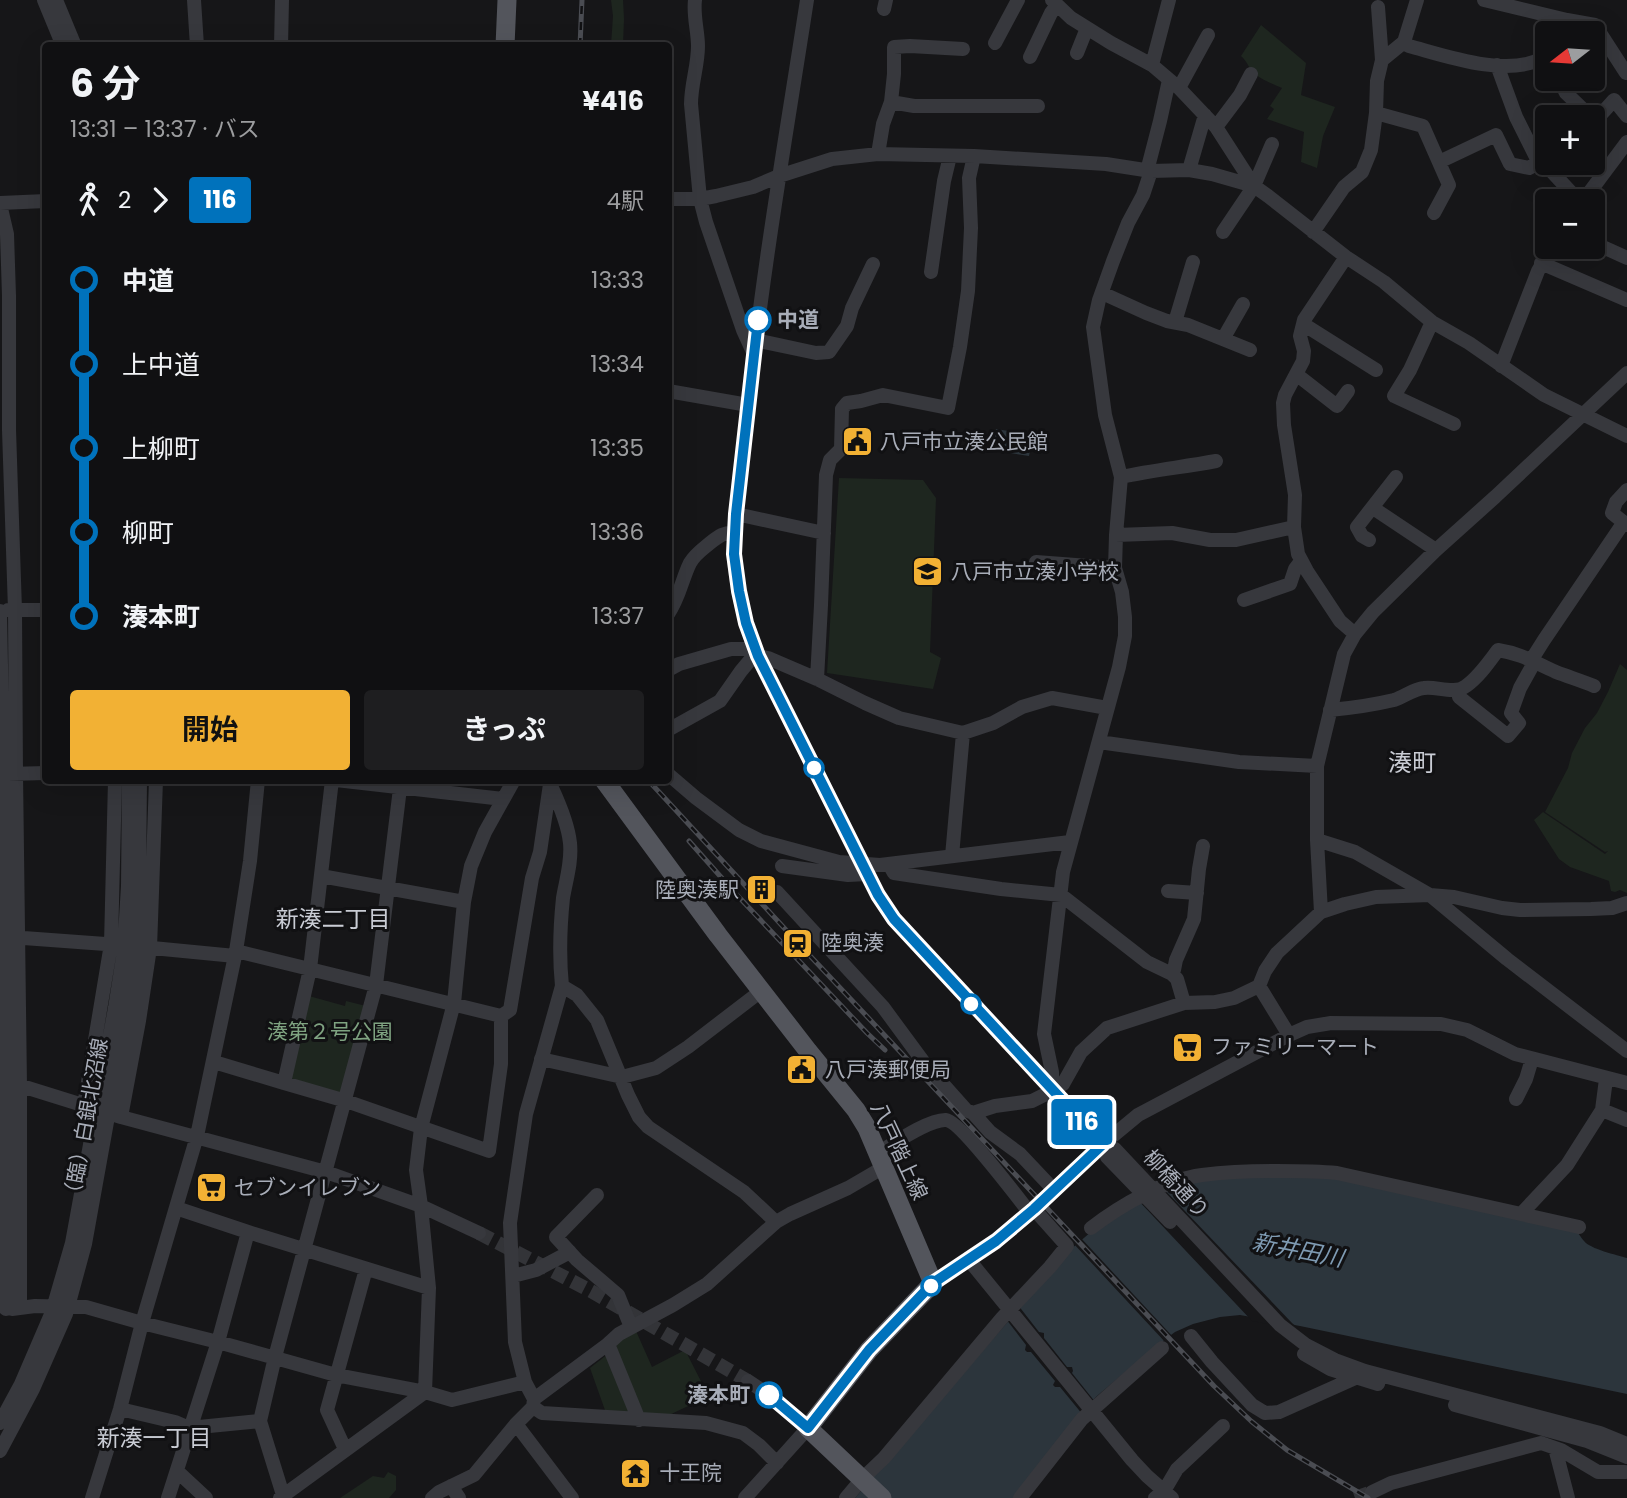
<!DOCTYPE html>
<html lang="ja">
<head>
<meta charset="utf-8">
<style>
	body { margin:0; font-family:Poppins,"Noto Sans JP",sans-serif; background:#1e1e20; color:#f1f3f6; height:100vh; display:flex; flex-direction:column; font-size:26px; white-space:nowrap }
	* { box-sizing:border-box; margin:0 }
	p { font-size:23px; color:#9c9d9f }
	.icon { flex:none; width:38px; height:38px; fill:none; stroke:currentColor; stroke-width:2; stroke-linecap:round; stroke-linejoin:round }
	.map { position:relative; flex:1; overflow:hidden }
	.details { position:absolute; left:42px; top:42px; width:630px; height:742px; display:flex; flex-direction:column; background:#101012; border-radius:7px; box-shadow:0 7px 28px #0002,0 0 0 2px #303032 }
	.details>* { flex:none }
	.badge { padding:0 14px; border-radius:5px; font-size:24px; line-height:46px }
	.needle { width:46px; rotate:253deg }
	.buttons { position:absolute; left:1535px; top:21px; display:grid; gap:14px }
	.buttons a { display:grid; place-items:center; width:70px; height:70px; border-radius:7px; background:#101012; box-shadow:0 7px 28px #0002,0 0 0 2px #303032; font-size:35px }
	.map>.badge { position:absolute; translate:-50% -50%; box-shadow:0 0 0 4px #fff }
	.legs { display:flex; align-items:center; gap:10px; height:77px; padding:0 28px; font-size:23px }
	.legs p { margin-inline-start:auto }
	.headline { display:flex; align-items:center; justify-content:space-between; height:119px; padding:0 28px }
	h1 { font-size:38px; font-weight:700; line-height:52px }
	.primary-button { display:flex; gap:14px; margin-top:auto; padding:14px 28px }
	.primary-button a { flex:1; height:80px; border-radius:7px; background:#f2b134; color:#111; font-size:28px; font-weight:700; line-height:80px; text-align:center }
	.primary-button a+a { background:#1e1e20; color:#f1f3f6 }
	ul { padding:0 28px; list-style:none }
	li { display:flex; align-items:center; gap:24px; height:84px; font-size:26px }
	li i { display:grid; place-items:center; width:10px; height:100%; margin:0 9px; background:currentColor }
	li i::after { content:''; width:18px; height:18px; margin:-9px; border:5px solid; border-radius:50%; background:#101012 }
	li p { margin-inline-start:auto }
	li:first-child i { background:linear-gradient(#0000 50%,currentColor 0) }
	li:last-child i { background:linear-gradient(currentColor 50%,#0000 0) }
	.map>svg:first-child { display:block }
	.green { fill:#1e261f }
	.water { fill:#2c353c }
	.pier { fill:#161618 }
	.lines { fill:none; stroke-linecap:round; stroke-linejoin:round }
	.minor-tunnel { stroke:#333438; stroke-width:14; stroke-dasharray:14 7; stroke-linecap:butt }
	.minor { stroke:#37383d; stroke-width:14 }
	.major { stroke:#53555c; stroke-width:19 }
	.rail-casing { stroke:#4a4c52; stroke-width:5 }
	.rail { stroke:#111113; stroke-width:2.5; stroke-dasharray:8; stroke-linecap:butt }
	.line-1-casing { stroke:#fff; stroke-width:16 }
	.line-1 { stroke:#0072bc; stroke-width:10 }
	.stop-1-dot { fill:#fff; stroke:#0072bc; stroke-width:3.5 }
	.labels { text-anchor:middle; stroke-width:6; stroke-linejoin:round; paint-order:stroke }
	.stop-label { font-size:21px; font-weight:bold; fill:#a8adb8; stroke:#111113; text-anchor:start }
	.poi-label { font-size:21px; fill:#a8adb8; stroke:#111113; text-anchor:start }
	.park-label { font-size:21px; fill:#7fa381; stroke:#111113 }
	.street-label { font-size:21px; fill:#a8adb8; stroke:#111113 }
	.neighbourhood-label { font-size:23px; fill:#c9ccd4; stroke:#111113 }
	.water-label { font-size:23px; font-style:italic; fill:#7f9bb3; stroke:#111113 }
	.quarter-label { font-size:24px; fill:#c9ccd4; stroke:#111113 }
</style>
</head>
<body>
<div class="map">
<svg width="1627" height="1498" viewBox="0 0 1627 1498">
	<rect width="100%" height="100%" fill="#161618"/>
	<path class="green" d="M 611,0 L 623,0 L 624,19 L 623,45 L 611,45 L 613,16 Z
		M 1261,25 L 1306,63 L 1301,95 L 1335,107 L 1323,136 L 1317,168 L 1301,162 L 1304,132 L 1267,119 L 1274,109 L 1270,106 L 1282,88 C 1273,84 1262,80 1255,74 C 1249,69 1247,61 1241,56 Z
		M 839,478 L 923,480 L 936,498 L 930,652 L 941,658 L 933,689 L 827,673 Z
		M 1620,664 L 1627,670 L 1627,893 L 1620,890 L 1615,892 L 1611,891 L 1609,881 L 1570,867 L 1559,859 L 1534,820 L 1543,812 L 1605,854 L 1608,851 L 1605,852 L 1545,812 L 1568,768 L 1572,753 L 1585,728 L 1597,713 L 1608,692 Z
		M 309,996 L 345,1006 L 346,1001 L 366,1006 L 341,1092 L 335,1094 L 294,1082 L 291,1076 Z
		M 636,1331 L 652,1367 L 685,1350 L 707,1393 L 703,1399 L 667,1416 L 644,1415 L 616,1350 L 617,1342 Z
		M 608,1354 L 634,1416 L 606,1413 L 590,1368 Z
		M 388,1472 L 396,1476 L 396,1490 L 389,1498 L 340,1498 L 373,1476 L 384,1478 Z"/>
	<path class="water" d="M 996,429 L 1033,435 L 1029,456 L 992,450 Z
		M 1322,1175 L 1577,1232 C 1580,1235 1581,1238 1584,1241 C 1590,1249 1617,1255 1627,1258 L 1627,1394 L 1300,1326 L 1240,1315 L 1220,1317 L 1193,1324 L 1175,1332 L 1155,1347 L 1097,1396 L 1078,1415 L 1014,1498 L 855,1498 L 1070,1250 L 1092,1231 L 1132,1203 L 1200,1178 Z"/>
	<path class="pier" d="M 1162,1187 L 1292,1323 L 1300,1330 L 1252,1321 L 1136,1198 Z
		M 1080,1237 L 1174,1338 L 1166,1343 L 1073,1243 Z
		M 1018,1305 L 1039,1332 L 1044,1333 L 1044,1338 L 1067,1367 L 1072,1367 L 1073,1371 L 1072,1373 L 1096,1403 L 1083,1415 L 1060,1387 L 1055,1387 L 1053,1385 L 1055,1381 L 1031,1352 L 1027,1352 L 1025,1350 L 1026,1345 L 1006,1319 Z"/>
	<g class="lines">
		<path class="minor-tunnel" d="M 479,1233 L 591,1291 L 748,1381
			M 1355,1498 L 1372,1492"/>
		<path class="minor" d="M 44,0 L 63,46
			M 56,0 L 75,46
			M 194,0 L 197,46
			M 695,0 C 693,16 698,31 698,46 C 698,66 691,84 691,104 L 700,199 L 706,222 L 743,330 L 753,352
			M 807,0 C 786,136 762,273 748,410 C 743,456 734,507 734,553 C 735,588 745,624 758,656 L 878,895 L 894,919 L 1103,1144 L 1115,1149 L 1280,1325 L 1306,1345 L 1335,1360 L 1365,1371 L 1600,1433 L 1627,1444
			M 1052,0 L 1071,18 L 1111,43 L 1152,65 L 1179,88 L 1216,127 L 1254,186
			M 1484,0 L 1567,20 L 1595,25 L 1626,73
			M 1378,7 L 1382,60
			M 884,9 L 886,0
			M 1404,42 L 1409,46 C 1446,56 1505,77 1541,59 L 1547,61
			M 995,43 L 1018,0
			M 281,46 L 282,0
			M 1077,53 L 1087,28
			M 1030,57 L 1051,13 L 1057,5
			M 1152,65 L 1169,0
			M 1497,65 L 1516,117 L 1539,163
			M 1559,79 L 1566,93 L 1591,117
			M 1179,88 L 1208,35
			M 891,102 L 914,106 L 1038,106
			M 1376,113 L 1423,126 L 1449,185 L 1434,213
			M 1592,118 L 1595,121 L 1614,100 L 1627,116
			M 1216,127 L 1240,95 L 1251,74
			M 878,154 L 883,124 L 891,102 L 894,74 L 894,47 L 910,46 L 963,49
			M 1439,162 L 1496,135 L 1510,164 L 1529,168 L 1542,161 L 1579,201
			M 1189,170 L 1205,115
			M 1147,171 L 1160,121 L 1169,80
			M 668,199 L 700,199 L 716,196 L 753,187 L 779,176 L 832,159 L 878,154 L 974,156 L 1106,164 L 1151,171
			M 1583,201 L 1627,142
			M 0,203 L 46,201
			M 0,204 L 7,234 L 9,296 L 9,430 L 15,610 L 16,773 L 20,1086 L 20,1308
			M 1223,232 L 1254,186 L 1272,144
			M 1313,232 L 1344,187 L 1362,172 L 1371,150 L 1376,113 L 1377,81 L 1382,60 L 1404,42 L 1417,0
			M 1592,242 L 1627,258
			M 1541,263 L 1627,300
			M 931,272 L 944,181 L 950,156
			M 1102,293 L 1146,313 L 1167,321 L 1188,325 L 1250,350
			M 1175,322 L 1193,262
			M 1432,322 L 1410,370 L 1394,396 L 1454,424
			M 1303,324 L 1376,370
			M 1223,339 L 1243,304
			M 755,340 L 816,353 L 829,352 L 847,326 L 852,308 L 873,264
			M 1501,366 L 1538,271 L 1552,247
			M 1296,374 L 1337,406 L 1348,391
			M 668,391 L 748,405
			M 1121,477 C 1153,470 1184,467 1216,461
			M 1627,490 L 1616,502 L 1612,513 L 1627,525
			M 1373,508 L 1436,550
			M 736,514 L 824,533
			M 1294,527 L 1298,554 L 1307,571 L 1340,621 L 1355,634
			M 1116,535 L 1172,533 L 1210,540 L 1236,540 L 1294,527 L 1295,495 L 1284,425 L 1283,403 L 1285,395 L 1303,361 L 1304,351 L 1300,336 L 1304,320 L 1346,257
			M 1369,540 L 1362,536 L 1357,527 L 1396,477
			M 1036,562 L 1115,568
			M 1244,600 L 1290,584 L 1295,569 L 1301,561
			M 8,610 L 46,610
			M 0,611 L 6,937 L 6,1309
			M 668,614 C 679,599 682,579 690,563 C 695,554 703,549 710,543 C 719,536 724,532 735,533
			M 1532,659 L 1544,640 L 1624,522
			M 668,670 L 679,664 L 731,649 L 746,649
			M 817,679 L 821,605 L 826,475 L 830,460 L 841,449 L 842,409 L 847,403 L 861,401 L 883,395 L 948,408 L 960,347 L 968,291 L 971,228 L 969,178 L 974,156
			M 1458,690 L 1459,697 L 1508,736 L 1519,723 L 1511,713 L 1520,688 L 1535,661
			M 1330,710 C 1352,708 1373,705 1394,700 C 1404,697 1413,689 1424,688 C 1437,686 1454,695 1466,686 C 1479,677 1489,662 1498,650 C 1523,654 1535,663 1556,672 C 1569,677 1582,681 1594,686
			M 668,730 L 720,701 L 741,671 L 751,659 L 758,656 L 768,658 L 817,679 L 865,703 L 899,718 L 963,733 L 993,723 L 1022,707 L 1052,698 L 1107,708
			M 1099,742 L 1239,762 L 1317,766
			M 8,774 L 46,773
			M 668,774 L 696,798 L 739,830 L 761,841 L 839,862 L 880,865 L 1070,842
			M 332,780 L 310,969 L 284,1083 L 346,1101 L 489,1151 L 501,1064 L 501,1016
			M 336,780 L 503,799
			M 1317,840 L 1355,852 L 1430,895 L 1507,959 L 1627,1051
			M 952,856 L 963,733
			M 889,864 L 894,873 L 1001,889 L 1061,895 L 1147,962 L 1172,974 L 1177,979 L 1184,1003
			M 782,866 L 848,875 L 867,874
			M 321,876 L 464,902
			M 1168,891 L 1197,893
			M 777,892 L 883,1007 L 925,1064 L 966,1110 L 973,1113 L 995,1106 L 1032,1101 L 1052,1091 L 1063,1084 L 1081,1052 L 1107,1028 L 1184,1003 L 1215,1002 L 1234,998 L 1259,986
			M 1321,912 L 1317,840 L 1317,766 L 1344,654 L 1355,634 L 1373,612 L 1436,550 L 1495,497 L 1627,373
			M 10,937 L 119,945
			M 142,947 L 235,956
			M 236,951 L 501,1016 L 510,1010 L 532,878 L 540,852 L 550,784
			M 1172,974 L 1174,970 L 1176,960 L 1194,919 L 1199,869 L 1203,846
			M 562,986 L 577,995 L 597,1020 L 628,1095 L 639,1117 L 648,1127 L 744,1192 L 776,1222
			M 1289,1035 L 1259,986 L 1265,971 L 1277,953 L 1321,912 L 1345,904 L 1376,897 L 1430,895 L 1454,897 L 1502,908 L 1520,910 L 1591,909 L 1612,908 L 1627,903
			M 541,1059 L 622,1077 L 656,1068 L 688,1047 L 761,991
			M 214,1062 L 284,1083
			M 12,1083 L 121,1117 L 326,1172 L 421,1206 L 479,1233
			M 1052,1091 L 1052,1072 L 1044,1034 L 1063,872 L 1119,667 L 1125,636 L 1125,617 L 1122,592 L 1115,568 L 1116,535 L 1121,477 L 1105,415 L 1093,327 L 1099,300 L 1113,261 L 1128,223 L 1143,195 L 1151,171 L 1189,170 L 1212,174 L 1254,186 L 1268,196 L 1346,257 L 1384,282 L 1432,322 L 1469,343 L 1544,395 L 1627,436
			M 1516,1099 L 1526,1079 L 1532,1059
			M 84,1106 L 111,944 L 115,780
			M 1602,1110 L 1627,1120
			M 973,1113 L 990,1132 L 1020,1154 L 1054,1190
			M 121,1117 L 139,1021 L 150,948 L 156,780
			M 1103,1144 L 1107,1157 L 1170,1222
			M 878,1153 C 893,1144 929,1119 946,1120 C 960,1121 1018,1198 1030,1213
			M 597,1195 L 556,1237 L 577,1260 L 618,1295 L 631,1327
			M 176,1208 L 248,1232 L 429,1288
			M 1521,1214 L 1567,1165 L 1602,1110 L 1606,1079
			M 1091,1228 C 1121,1205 1164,1180 1202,1175 C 1226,1172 1253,1171 1277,1171 C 1297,1171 1317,1171 1337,1173 L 1579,1227
			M 969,1260 L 1132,1460 L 1147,1476 L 1172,1498
			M 513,1276 L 536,1270 L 570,1252
			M 933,1283 L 996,1241 L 1034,1209 L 1103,1144 L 1138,1115 L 1289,1035 L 1307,1027 L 1331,1023 L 1441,1024 L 1467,1030 L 1515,1054 L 1627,1083
			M 12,1309 L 35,1306 L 86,1307 L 142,1323 L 218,1342 L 336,1375 L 425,1392 L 452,1400 L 525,1382
			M 1191,1336 L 1212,1362 L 1252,1405 L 1265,1413 L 1279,1412 L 1355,1378
			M 608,1344 L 639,1420
			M 1304,1354 L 1330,1369 L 1378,1384
			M 425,1392 L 429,1288 L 421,1206 L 416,1170 L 421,1128 L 454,1003 L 464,902 L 471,866 L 485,832 L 514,780
			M 534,1399 L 525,1382 L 515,1342 L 510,1223 L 526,1114 L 562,986 C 559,957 560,927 563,898 C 566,880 572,862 570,843 C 568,824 559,803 551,786
			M 1455,1405 L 1587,1441 L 1627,1457
			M 533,1407 L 542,1413 L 706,1423 L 743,1433 L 759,1445 L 777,1463
			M 120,1409 L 175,1422 L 189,1428 L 260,1421
			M 0,1423 L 21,1384 L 52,1312 L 72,1243 L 115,1008 L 124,951 L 128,886 L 129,780
			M 516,1424 L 572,1498
			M 1555,1448 L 1568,1498
			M 345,1449 L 327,1410 L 366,1269
			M 0,1451 L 33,1389 L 66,1314 L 85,1244 L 127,1011 L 136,951 L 139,885 L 140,780
			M 178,1472 L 206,1498
			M 451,1486 L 459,1498
			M 1372,1492 L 1391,1483 L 1541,1443 L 1561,1450 L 1598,1472 L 1625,1472
			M 283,1495 L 260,1421 L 275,1357 L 376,985 L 401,780
			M 92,1498 L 120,1409 L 142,1323 L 197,1136 L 236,951 L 250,861 L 258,780
			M 168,1498 L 218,1342 L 248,1232
			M 280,1498 L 425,1392
			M 432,1498 L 439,1492 L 474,1475 L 516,1424 L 533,1407 L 534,1399 L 608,1344 L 619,1334 L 673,1305 L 707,1284 L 776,1222 L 790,1214 L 848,1188 L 884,1167
			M 745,1498 L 808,1428 L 769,1395 L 748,1381
			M 846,1498 L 862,1479 L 884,1458 L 1002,1318 L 1050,1267 L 1067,1246 L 1034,1209
			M 1020,1498 L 1082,1419 L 1162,1348
			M 1155,1498 L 1164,1491 L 1177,1469 L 1223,1426"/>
		<path class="major" d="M 505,46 L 507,0
			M 604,780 L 718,935 L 808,1051 L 856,1110 L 867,1128 L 933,1283 L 869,1350 L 808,1428 L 882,1498"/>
		<defs>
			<path id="rail" d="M 580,46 L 582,0
				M 648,780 L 798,943 L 1214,1386 L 1251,1421 L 1287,1450 L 1368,1498
				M 689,841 L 736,894 L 867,1033 L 885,1050"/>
		</defs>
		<use href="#rail" class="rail-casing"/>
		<use href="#rail" class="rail"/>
	</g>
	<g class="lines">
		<defs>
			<path id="line-1" d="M 758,320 L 736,514 L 734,554 L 739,591 L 746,623 L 758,656 L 878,895 L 894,919 L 1103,1144 L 1034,1209 L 996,1241 L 933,1283 L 869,1350 L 808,1428 L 769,1395"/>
		</defs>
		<use href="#line-1" class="line-1-casing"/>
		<use href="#line-1" class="line-1"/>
	</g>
	<defs>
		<symbol id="civic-square" viewBox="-11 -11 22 22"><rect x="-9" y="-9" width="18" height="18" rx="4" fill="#f2b134" stroke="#111113"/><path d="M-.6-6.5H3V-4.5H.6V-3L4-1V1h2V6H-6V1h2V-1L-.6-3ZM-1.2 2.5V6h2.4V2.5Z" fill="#111"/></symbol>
		<symbol id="school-square" viewBox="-11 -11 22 22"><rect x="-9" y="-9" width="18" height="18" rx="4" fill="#f2b134" stroke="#111113"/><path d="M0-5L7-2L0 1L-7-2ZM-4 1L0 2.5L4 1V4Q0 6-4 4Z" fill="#111"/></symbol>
		<symbol id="building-square" viewBox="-11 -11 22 22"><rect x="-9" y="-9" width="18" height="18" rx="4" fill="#f2b134" stroke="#111113"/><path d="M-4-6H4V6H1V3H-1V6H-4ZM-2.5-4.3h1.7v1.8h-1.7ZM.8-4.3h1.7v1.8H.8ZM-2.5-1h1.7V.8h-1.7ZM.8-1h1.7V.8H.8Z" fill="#111"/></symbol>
		<symbol id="station-square" viewBox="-11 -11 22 22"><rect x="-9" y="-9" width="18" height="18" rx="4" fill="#f2b134" stroke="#111113"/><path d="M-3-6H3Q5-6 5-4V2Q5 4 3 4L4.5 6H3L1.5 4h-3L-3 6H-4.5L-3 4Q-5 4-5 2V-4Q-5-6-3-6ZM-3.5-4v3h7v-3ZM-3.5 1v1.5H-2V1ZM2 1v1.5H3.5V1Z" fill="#111"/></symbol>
		<symbol id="supermarket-square" viewBox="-11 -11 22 22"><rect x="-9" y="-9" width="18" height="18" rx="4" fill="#f2b134" stroke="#111113"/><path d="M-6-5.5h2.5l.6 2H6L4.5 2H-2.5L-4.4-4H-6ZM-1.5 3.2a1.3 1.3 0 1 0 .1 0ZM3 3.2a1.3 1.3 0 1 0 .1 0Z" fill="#111"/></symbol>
		<symbol id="temple-square" viewBox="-11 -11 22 22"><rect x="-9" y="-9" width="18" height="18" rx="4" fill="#f2b134" stroke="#111113"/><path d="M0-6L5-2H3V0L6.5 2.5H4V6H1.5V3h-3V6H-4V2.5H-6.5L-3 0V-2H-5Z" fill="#111"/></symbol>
	</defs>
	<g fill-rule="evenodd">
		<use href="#civic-square" x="840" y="424" width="35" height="35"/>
		<use href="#school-square" x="910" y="554" width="35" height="35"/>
		<use href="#building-square" x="744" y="872" width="35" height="35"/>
		<use href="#station-square" x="780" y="926" width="35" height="35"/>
		<use href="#supermarket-square" x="1170" y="1030" width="35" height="35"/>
		<use href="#civic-square" x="784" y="1052" width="35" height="35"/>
		<use href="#supermarket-square" x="194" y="1170" width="35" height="35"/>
		<use href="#temple-square" x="618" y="1456" width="35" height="35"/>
	</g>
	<g class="stop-1-dot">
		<circle cx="758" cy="320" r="12"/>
		<circle cx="814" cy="768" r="9"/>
		<circle cx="971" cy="1004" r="9"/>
		<circle cx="931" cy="1286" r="9"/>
		<circle cx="769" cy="1395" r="12"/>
	</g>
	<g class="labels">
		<g class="stop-label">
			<text x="777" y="327">中道</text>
			<text x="750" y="1402" text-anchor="end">湊本町</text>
		</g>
		<g class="poi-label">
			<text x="880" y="449">八戸市立湊公民館</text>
			<text x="951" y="579">八戸市立湊小学校</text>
			<text x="739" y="897" text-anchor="end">陸奥湊駅</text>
			<text x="821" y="950">陸奥湊</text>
			<text x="1211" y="1054">ファミリーマート</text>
			<text x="825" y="1077">八戸湊郵便局</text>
			<text x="234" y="1195">セブンイレブン</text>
			<text x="659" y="1480">十王院</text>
		</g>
		<g class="park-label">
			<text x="330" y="1039">湊第２号公園</text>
		</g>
		<g class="street-label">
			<text transform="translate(86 1121) rotate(-80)" y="7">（臨）白銀北沼線</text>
			<text transform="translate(899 1151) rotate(65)" y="7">八戸階上線</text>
			<text transform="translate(1176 1184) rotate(47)" y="7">柳橋通り</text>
		</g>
		<g class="neighbourhood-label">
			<text x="333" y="927">新湊二丁目</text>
			<text x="154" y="1446">新湊一丁目</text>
		</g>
		<g class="water-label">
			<text transform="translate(1298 1250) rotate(11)" y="8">新井田川</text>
		</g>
		<g class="quarter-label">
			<text x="1412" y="771">湊町</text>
		</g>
	</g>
</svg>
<div class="buttons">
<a><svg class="needle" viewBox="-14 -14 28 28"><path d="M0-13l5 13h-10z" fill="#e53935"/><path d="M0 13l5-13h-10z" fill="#9c9d9f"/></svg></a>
<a>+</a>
<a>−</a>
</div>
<b class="badge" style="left:1082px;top:1122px;background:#0072bc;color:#fff">116</b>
<section class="details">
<div class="headline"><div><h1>6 分</h1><p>13:31 – 13:37 · バス</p></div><b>¥416</b></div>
<div class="legs"><svg class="icon" aria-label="walk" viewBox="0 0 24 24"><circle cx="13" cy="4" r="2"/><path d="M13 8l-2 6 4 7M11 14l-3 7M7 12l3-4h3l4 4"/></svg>2<svg class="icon" aria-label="forward" viewBox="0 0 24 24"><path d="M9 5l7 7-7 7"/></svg><b class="badge" style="background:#0072bc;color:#fff">116</b><p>4駅</p></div>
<ul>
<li><i style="color:#0072bc"></i><b>中道</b><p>13:33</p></li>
<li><i style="color:#0072bc"></i><span>上中道</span><p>13:34</p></li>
<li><i style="color:#0072bc"></i><span>上柳町</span><p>13:35</p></li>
<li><i style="color:#0072bc"></i><span>柳町</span><p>13:36</p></li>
<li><i style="color:#0072bc"></i><b>湊本町</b><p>13:37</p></li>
</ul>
<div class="primary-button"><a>開始</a><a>きっぷ</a></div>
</section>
</div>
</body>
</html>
